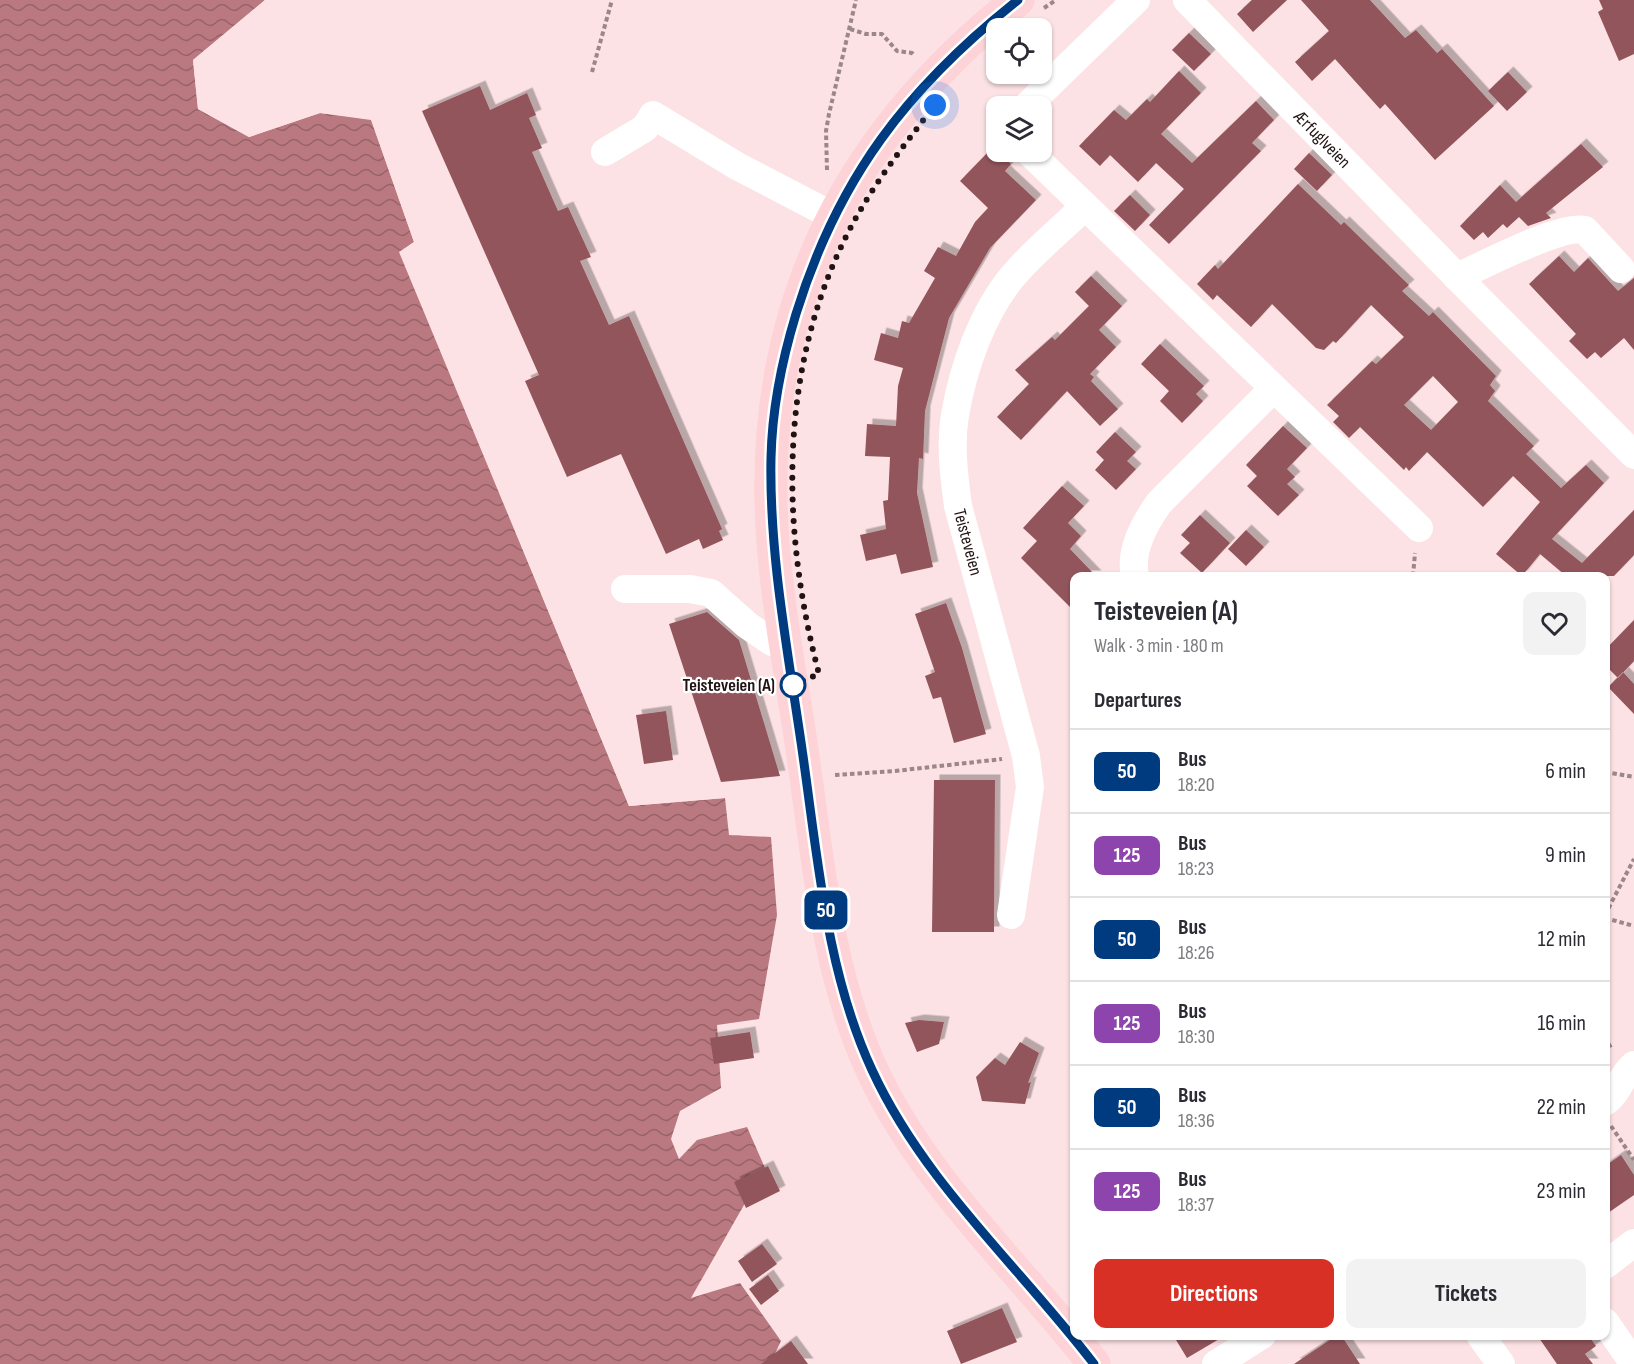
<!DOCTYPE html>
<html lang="en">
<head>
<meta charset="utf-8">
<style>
	body { margin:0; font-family:"Sofia Sans Condensed",sans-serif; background:#f2f2f3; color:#2b2b33; height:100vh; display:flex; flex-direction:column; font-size:22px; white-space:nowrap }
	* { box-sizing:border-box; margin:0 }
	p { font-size:20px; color:#7c7c81 }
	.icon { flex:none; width:33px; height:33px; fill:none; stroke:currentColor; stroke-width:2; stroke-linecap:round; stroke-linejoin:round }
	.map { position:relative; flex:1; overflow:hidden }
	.drawer { position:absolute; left:1070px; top:572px; width:540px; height:768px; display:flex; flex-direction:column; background:#fff; border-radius:12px; box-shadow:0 2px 4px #0004 }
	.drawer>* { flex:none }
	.badge { padding:0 12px; border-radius:9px; font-size:21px; line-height:39px }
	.fabs { position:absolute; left:986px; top:18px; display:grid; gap:12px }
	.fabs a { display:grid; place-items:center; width:66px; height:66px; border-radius:12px; background:#fff; box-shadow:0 2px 4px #0004; font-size:30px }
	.you { position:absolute; width:30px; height:30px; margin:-15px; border:4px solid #fff; border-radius:50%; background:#1a73e8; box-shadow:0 0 0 9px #1a73e833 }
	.map>.badge { position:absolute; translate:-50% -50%; box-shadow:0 0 0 3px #fff }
	h2 { padding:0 24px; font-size:22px; line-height:54px }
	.round { display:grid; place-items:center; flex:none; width:63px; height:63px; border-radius:12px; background:#f2f2f3 }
	.headline { display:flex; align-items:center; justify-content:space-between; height:102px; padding:0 24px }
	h1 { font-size:28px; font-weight:700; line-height:45px }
	.primary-button { display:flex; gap:12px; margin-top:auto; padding:12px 24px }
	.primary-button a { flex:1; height:69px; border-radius:12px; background:#d93025; color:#fff; font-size:24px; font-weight:700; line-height:69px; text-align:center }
	.primary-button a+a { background:#f2f2f3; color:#2b2b33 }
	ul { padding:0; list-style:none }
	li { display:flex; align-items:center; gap:18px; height:84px; padding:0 24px; border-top:2px solid #e1e1e2 }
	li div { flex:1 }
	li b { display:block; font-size:22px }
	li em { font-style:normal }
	li .badge { min-width:66px; font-weight:700; text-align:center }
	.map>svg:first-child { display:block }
	.water { fill:url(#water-waves) }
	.pier { fill:#fce2e4 }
	.building { fill:#92545b; fill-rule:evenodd; filter:url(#shadow) }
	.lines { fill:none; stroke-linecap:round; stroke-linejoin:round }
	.path { stroke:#9b8688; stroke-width:4; stroke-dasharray:4.5 3; stroke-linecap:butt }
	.minor { stroke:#fff; stroke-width:28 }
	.major { stroke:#fdd3d7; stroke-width:33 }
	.line-casing { stroke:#fff; stroke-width:14 }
	.line { stroke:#003b80; stroke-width:9 }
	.walk { stroke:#211314; stroke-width:6; stroke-dasharray:0 10.8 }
	.stop-dot { fill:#fff; stroke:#003b80; stroke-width:3 }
	.labels { text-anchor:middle; stroke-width:4.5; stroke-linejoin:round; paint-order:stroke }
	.street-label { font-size:18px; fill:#211314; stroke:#fff }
	.stop-label { font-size:18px; font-weight:bold; fill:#211314; stroke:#fff; text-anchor:end }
</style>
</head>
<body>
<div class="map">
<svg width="1634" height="1364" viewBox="0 0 1634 1364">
	<defs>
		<pattern id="water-waves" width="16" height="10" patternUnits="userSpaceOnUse" patternTransform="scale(1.5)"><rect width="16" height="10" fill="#ba7980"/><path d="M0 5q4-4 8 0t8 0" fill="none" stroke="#976268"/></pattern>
		<filter id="shadow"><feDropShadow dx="5.5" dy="-5.5" stdDeviation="0" flood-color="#0004"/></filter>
	</defs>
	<rect width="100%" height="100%" fill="#fce2e4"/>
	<path class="water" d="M 0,0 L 265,0 L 193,60 L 198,109 L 249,137 L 320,113 L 371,119 L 414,242 L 400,252 L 629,806 L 725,798 L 729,835 L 771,837 L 777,915 L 759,1019 L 717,1025 L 721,1088 L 680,1111 L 671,1139 L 679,1159 L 697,1140 L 747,1127 L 765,1168 L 691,1298 L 740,1283 L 781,1341 L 770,1364 L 0,1364 Z"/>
	<path class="pier" d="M 265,0 L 268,0 L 196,61 L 201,107 L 249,133 L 320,110 L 373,118 L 417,241 L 403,253 L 631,803 L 724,795 L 725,798 L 629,806 L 399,252 L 414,242 L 371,120 L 320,113 L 249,137 L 198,109 L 193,60 Z"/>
	<path class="building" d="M 1252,0 L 1287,0 L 1253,32 L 1237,14 Z
		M 1301,0 L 1370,0 L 1405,38 L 1416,30 L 1437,53 L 1442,49 L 1494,106 L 1435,160 L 1385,104 L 1380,109 L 1335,59 L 1312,81 L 1295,62 L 1329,31 Z
		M 1599,0 L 1634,0 L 1634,54 L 1619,61 L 1598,12 L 1603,9 Z
		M 1189,33 L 1211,54 L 1194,71 L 1172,50 Z
		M 1179,71 L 1201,93 L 1161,134 L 1192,163 L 1256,101 L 1274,120 L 1252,143 L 1261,151 L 1169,244 L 1149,225 L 1184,189 L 1156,163 L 1138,182 L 1110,155 L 1100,166 L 1079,146 L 1114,110 L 1126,120 L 1147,99 L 1150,102 Z
		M 1508,72 L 1527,92 L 1507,111 L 1488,91 Z
		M 480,86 L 490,110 L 527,93 L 536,115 L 529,118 L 542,148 L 532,152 L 558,211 L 568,207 L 591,257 L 580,261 L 609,325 L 629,316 L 722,529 L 719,531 L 723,540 L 703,549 L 699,539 L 666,554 L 621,454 L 567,477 L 525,381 L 539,375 L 422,111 Z
		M 1581,144 L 1603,167 L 1546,213 L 1551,218 L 1528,226 L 1519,217 L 1507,228 L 1503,224 L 1488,238 L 1483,232 L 1474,240 L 1460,226 L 1500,185 L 1516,202 Z
		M 993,147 L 1011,164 L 1005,171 L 1036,200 L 990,248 L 949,318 L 925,411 L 923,459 L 919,458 L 917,493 L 933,567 L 901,574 L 896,554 L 866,561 L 860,535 L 886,529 L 883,501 L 888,500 L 890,457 L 865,456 L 867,424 L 896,426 L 898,386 L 903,368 L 874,360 L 881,333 L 898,338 L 902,321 L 909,323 L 935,278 L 924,271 L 938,247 L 956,256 L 975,222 L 988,208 L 960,181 Z
		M 1309,153 L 1332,175 L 1317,191 L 1294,169 Z
		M 1298,184 L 1341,225 L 1344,222 L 1409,285 L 1402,291 L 1429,316 L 1433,312 L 1496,376 L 1490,385 L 1495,391 L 1488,401 L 1534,446 L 1526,454 L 1561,488 L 1586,465 L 1604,483 L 1552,539 L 1582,563 L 1634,510 L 1634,555 L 1614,576 L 1566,576 L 1540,554 L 1522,576 L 1496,554 L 1540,502 L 1513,476 L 1483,507 L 1427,452 L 1409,471 L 1406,467 L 1404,470 L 1360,427 L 1349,438 L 1333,422 L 1339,416 L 1327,405 L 1372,361 L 1376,364 L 1404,337 L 1371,305 L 1336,343 L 1333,341 L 1324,350 L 1316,348 L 1272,304 L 1251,327 L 1217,295 L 1213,300 L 1197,284 L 1215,265 L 1218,269 ZM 1433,376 L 1458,402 L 1431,430 L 1404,405 Z
		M 1130,195 L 1150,215 L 1135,231 L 1114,211 Z
		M 1559,256 L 1574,272 L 1588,258 L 1618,291 L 1634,278 L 1634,350 L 1624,338 L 1601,358 L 1595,352 L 1587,359 L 1569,341 L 1576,334 L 1529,284 Z
		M 1091,276 L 1122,306 L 1099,330 L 1116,347 L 1090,374 L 1094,377 L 1091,381 L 1118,409 L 1100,426 L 1067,391 L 1021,440 L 997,417 L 1029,384 L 1015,370 L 1052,337 L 1055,340 L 1089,306 L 1075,292 Z
		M 1160,344 L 1204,386 L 1196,394 L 1203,401 L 1182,423 L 1160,401 L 1169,391 L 1141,364 Z
		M 1283,426 L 1307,448 L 1287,469 L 1295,477 L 1287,484 L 1299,495 L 1278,516 L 1247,486 L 1257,476 L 1246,465 Z
		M 1115,432 L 1136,452 L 1127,461 L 1136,469 L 1116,490 L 1095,470 L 1104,460 L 1096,452 Z
		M 1062,486 L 1084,506 L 1068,523 L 1081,536 L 1070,549 L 1096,576 L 1074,576 L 1074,611 L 1021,558 L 1037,541 L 1023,528 Z
		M 1200,515 L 1230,543 L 1202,573 L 1180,553 L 1190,543 L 1181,535 Z
		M 1246,530 L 1264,547 L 1246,566 L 1228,549 Z
		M 946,603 L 962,648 L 986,734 L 954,743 L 941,697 L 933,699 L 925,676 L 935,672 L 915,614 Z
		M 707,612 L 739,640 L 780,776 L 721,782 L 669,624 Z
		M 1634,620 L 1634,661 L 1618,678 L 1605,665 L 1605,650 Z
		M 1623,672 L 1634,684 L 1634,714 L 1608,687 Z
		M 666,711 L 673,760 L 644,764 L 636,715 Z
		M 934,780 L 995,780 L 994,932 L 932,932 Z
		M 919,1020 L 944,1022 L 939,1044 L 917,1052 L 905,1023 Z
		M 750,1032 L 754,1058 L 714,1064 L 710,1038 Z
		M 1020,1042 L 1039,1053 L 1028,1083 L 1031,1082 L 1025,1104 L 982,1101 L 976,1077 L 995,1058 L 1005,1065 Z
		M 1621,1155 L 1634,1175 L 1634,1195 L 1605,1215 L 1605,1166 Z
		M 768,1166 L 780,1191 L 746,1208 L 734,1182 Z
		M 762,1244 L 777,1264 L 752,1282 L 738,1261 Z
		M 768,1275 L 779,1291 L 761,1305 L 749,1289 Z
		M 1002,1308 L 1017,1342 L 961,1364 L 947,1331 Z
		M 1173,1335 L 1226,1335 L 1187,1358 Z
		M 1337,1335 L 1341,1335 L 1360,1364 L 1294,1364 Z
		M 1537,1335 L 1588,1335 L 1596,1346 L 1585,1354 L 1593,1364 L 1557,1364 Z
		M 791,1341 L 808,1364 L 761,1364 Z"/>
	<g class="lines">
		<path class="path" d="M 1044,8 L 1056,0
			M 850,29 L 866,34 L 882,34 L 897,51 L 912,53 L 915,56
			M 592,72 L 612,0
			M 827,170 L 826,131 L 829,114 L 856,0
			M 1413,576 L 1415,553
			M 1605,772 L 1634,777
			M 835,775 L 895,771 L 1002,759
			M 1605,915 L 1634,859
			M 1605,918 L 1634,926
			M 1605,1037 L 1612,1050
			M 1611,1126 L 1634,1160"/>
		<g class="minor">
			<path id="s1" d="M 1187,0 L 1457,277 L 1634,455"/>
			<path d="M 1027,106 L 1136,0"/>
			<path d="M 605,152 L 645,128 L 653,115 L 737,166 L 833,216"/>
			<path d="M 1029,152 L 1419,528"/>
			<path d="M 1457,277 C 1482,266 1561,224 1585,230 L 1621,269"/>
			<path d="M 1135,576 C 1129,550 1145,523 1159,503 L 1273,389"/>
			<path d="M 625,589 L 690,589 L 711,593 L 747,625 L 772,642 L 787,643"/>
			<path d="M 1011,915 L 1030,787 L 1026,756 L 958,506 C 954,476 950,445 955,415 C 963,368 982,313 1013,276 C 1034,251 1062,229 1085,206"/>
			<path d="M 1605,1102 C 1620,1091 1620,1077 1634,1065"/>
			<path d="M 1605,1265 L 1634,1243"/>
			<path d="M 1605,1322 L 1634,1364"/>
			<path d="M 1480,1335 L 1501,1364"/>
			<path d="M 1216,1364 L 1262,1335"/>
		</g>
		<path class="major" d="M 1018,0 C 855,128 766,293 771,504 C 773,588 791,673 803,756 C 818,860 827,973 872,1070 C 924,1183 1019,1267 1094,1364"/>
	</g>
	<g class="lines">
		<defs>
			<path id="line" d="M 1018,0 C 907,88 838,178 796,314 C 782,360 772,410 771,458 C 769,557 789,657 803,756 C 818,861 827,973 872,1070 C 924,1183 1020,1267 1094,1364"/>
		</defs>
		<use href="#line" class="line-casing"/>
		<use href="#line" class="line"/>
		<path class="walk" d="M 793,685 L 819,674 C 780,527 778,363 852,225 C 875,182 905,144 935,105"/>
	</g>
	<circle class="stop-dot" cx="793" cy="685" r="12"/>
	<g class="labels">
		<g class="street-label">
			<text dy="6" stroke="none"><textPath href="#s1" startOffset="194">Ærfuglveien</textPath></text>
			<text transform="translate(968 542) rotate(75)" y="6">Teisteveien</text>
		</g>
		<g class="stop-label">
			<text x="775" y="691">Teisteveien (A)</text>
		</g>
	</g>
</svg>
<div class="fabs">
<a><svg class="icon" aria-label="locate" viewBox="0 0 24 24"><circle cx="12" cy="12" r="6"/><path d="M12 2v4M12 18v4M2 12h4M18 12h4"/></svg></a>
<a><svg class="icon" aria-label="layers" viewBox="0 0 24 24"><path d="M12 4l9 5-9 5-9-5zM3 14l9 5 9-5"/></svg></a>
</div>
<div class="you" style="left:935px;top:105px"></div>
<b class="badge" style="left:826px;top:910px;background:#003b80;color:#fff">50</b>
<section class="drawer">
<div class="headline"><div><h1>Teisteveien (A)</h1><p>Walk · 3 min · 180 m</p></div><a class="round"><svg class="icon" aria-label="heart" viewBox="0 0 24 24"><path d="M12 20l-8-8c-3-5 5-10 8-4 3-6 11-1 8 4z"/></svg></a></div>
<h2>Departures</h2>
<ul>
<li><span class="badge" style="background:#003b80;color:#fff">50</span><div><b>Bus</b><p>18:20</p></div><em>6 min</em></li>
<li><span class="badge" style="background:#8e44ad;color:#fff">125</span><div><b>Bus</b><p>18:23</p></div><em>9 min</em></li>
<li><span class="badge" style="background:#003b80;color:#fff">50</span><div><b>Bus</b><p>18:26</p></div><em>12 min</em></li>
<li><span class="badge" style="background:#8e44ad;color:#fff">125</span><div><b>Bus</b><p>18:30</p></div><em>16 min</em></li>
<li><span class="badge" style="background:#003b80;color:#fff">50</span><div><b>Bus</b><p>18:36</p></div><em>22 min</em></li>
<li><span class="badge" style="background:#8e44ad;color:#fff">125</span><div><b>Bus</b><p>18:37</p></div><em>23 min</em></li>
</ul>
<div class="primary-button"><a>Directions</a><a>Tickets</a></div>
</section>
</div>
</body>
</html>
